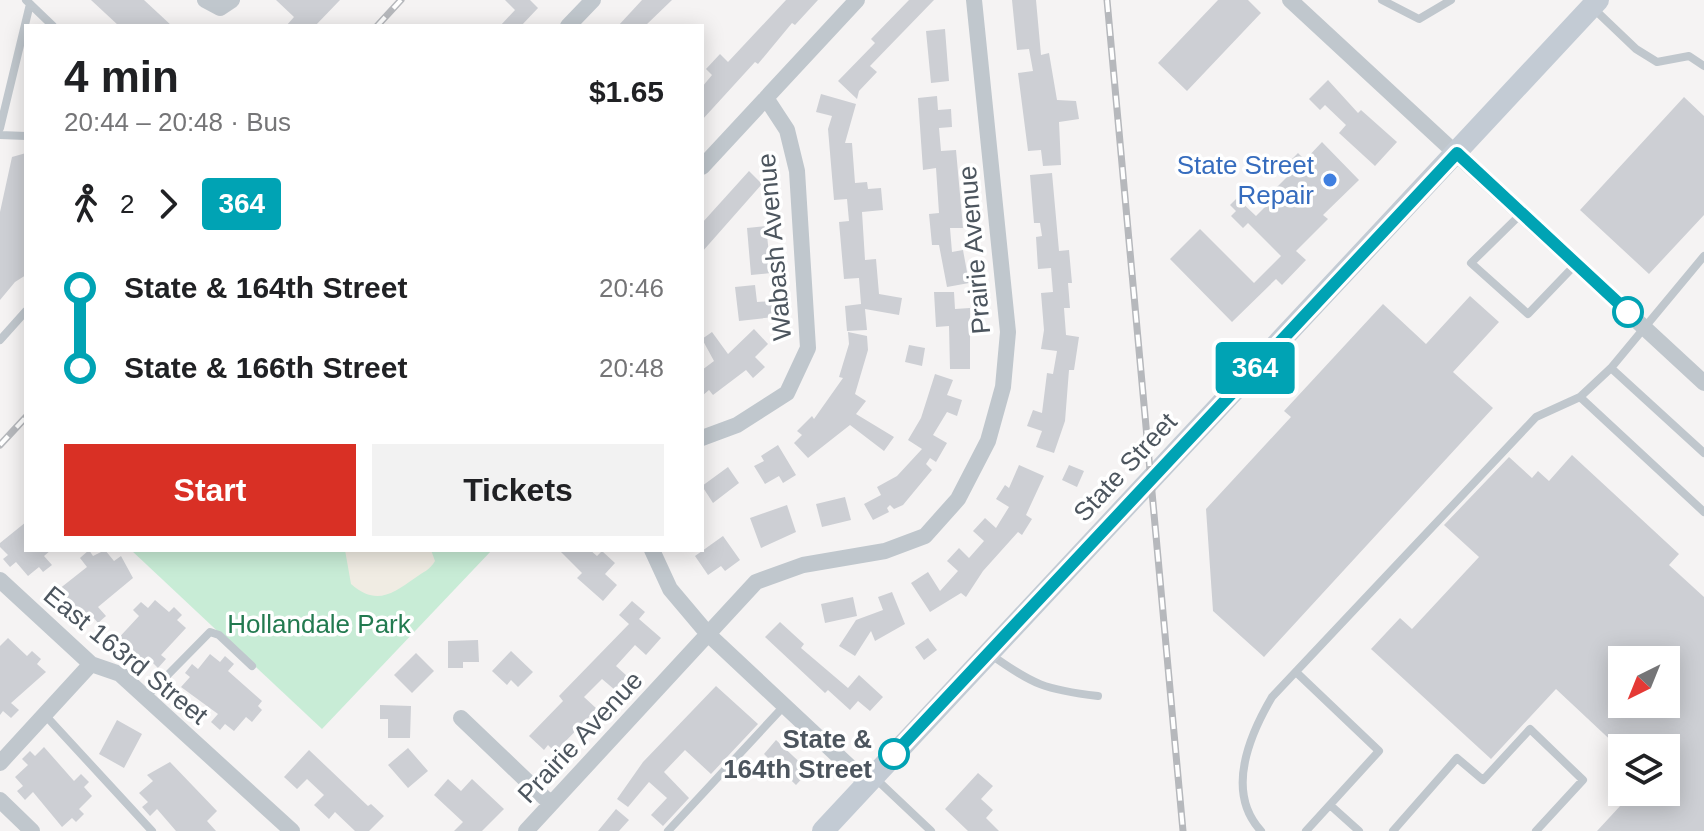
<!DOCTYPE html>
<html lang="en">
<head>
<meta charset="utf-8">
<style>
	body { margin:0; font-family:Helvetica,sans-serif; background:#f2f2f2; color:#202124; height:100vh; display:flex; flex-direction:column; font-size:30px; white-space:nowrap }
	* { box-sizing:border-box; margin:0 }
	p { font-size:26px; color:#757577 }
	.icon { flex:none; width:44px; height:44px; fill:none; stroke:currentColor; stroke-width:2; stroke-linecap:round; stroke-linejoin:round }
	.map { position:relative; flex:1; overflow:hidden }
	.sheet { position:absolute; left:24px; top:24px; width:680px; height:528px; display:flex; flex-direction:column; background:#fff; border-radius:0px; box-shadow:0 4px 20px #0003 }
	.sheet>* { flex:none }
	.badge { padding:0 16px; border-radius:6px; font-size:28px; line-height:52px }
	.needle { width:52px; rotate:223deg }
	.controls { position:absolute; left:1608px; top:646px; display:grid; gap:16px }
	.controls a { display:grid; place-items:center; width:72px; height:72px; border-radius:0px; background:#fff; box-shadow:0 4px 20px #0003; font-size:40px }
	.map>.badge { position:absolute; translate:-50% -50%; box-shadow:0 0 0 4px #fff }
	.legs { display:flex; align-items:center; gap:12px; height:88px; padding:0 40px; font-size:26px }
	.legs p { margin-inline-start:auto }
	.overview { display:flex; align-items:center; justify-content:space-between; height:136px; padding:0 40px }
	h1 { font-size:44px; font-weight:800; line-height:60px }
	.action { display:flex; gap:16px; margin-top:auto; padding:16px 40px }
	.action a { flex:1; height:92px; border-radius:0px; background:#d93025; color:#fff; font-size:32px; font-weight:800; line-height:92px; text-align:center }
	.action a+a { background:#f2f2f2; color:#202124 }
	ul { padding:0 40px; list-style:none }
	li { display:flex; align-items:center; gap:28px; height:80px; font-size:30px }
	li i { display:grid; place-items:center; width:12px; height:100%; margin:0 10px; background:currentColor }
	li i::after { content:''; width:20px; height:20px; margin:-10px; border:6px solid; border-radius:50%; background:#fff }
	li p { margin-inline-start:auto }
	li:first-child i { background:linear-gradient(#0000 50%,currentColor 0) }
	li:last-child i { background:linear-gradient(currentColor 50%,#0000 0) }
	.map>svg:first-child { display:block }
	.green { fill:#c8ecd6 }
	.sand { fill:#f0ece3 }
	.building { fill:#cdcfd4; fill-rule:evenodd }
	.lines { fill:none; stroke-linecap:round; stroke-linejoin:round }
	.lane { stroke:#c0c7cd; stroke-width:8 }
	.street { stroke:#c0c7cd; stroke-width:16 }
	.secondary { stroke:#c3cbd4; stroke-width:22 }
	.rail-casing { stroke:#b6b8bc; stroke-width:7 }
	.rail { stroke:#fff; stroke-width:4; stroke-dasharray:12; stroke-linecap:butt }
	.line-1-casing { stroke:#fff; stroke-width:18 }
	.line-1 { stroke:#00a3b4; stroke-width:12 }
	.shop-dot { fill:#3f7fe0; stroke:#fff; stroke-width:3 }
	.stop-1-dot { fill:#fff; stroke:#00a3b4; stroke-width:4 }
	.labels { text-anchor:middle; stroke-width:7; stroke-linejoin:round; paint-order:stroke }
	.shop-label { font-size:26px; fill:#366cbe; stroke:#fff; text-anchor:end }
	.street-label { font-size:26px; fill:#4c555e; stroke:#fff }
	.park-label { font-size:26px; fill:#237a50; stroke:#fff }
	.stop-label { font-size:26px; font-weight:bold; fill:#4c555e; stroke:#fff; text-anchor:end }
</style>
</head>
<body>
<div class="map">
<svg width="1704" height="831" viewBox="0 0 1704 831">
	<rect width="100%" height="100%" fill="#f5f3f3"/>
	<path class="green" d="M 131,550 L 492,550 L 322,729 Z"/>
	<path class="sand" d="M 345,550 L 431,550 L 435,561 C 430,570 423,572 415,578 C 392,594 376,606 351,584 Z"/>
	<path class="building" d="M 91,0 L 144,0 L 172,26 L 119,26 Z
		M 276,0 L 340,0 L 315,26 L 286,26 L 294,17 Z
		M 505,0 L 530,0 L 538,8 L 521,26 L 500,26 L 515,10 Z
		M 642,0 L 672,0 L 645,26 L 618,26 Z
		M 786,0 L 818,0 L 795,25 L 792,23 L 758,64 L 755,62 L 702,120 L 702,87 L 712,75 L 706,69 L 720,54 L 728,62 Z
		M 909,0 L 934,0 L 870,66 L 877,72 L 859,91 L 857,99 L 838,81 L 875,43 L 871,39 Z
		M 1012,0 L 1036,0 L 1041,55 L 1049,53 L 1057,100 L 1076,101 L 1079,119 L 1059,122 L 1061,165 L 1043,166 L 1041,150 L 1028,151 L 1018,73 L 1033,71 L 1029,49 L 1017,50 Z
		M 1218,0 L 1248,0 L 1261,13 L 1187,91 L 1158,63 Z
		M 945,29 L 949,81 L 931,83 L 926,31 Z
		M 1328,80 L 1358,113 L 1361,110 L 1397,142 L 1375,166 L 1339,133 L 1346,125 L 1325,105 L 1320,110 L 1309,99 Z
		M 821,94 L 856,104 L 845,143 L 852,143 L 855,183 L 867,182 L 868,189 L 881,188 L 883,210 L 862,212 L 865,260 L 876,259 L 879,294 L 902,298 L 899,315 L 865,309 L 867,330 L 847,331 L 845,306 L 861,304 L 859,278 L 844,279 L 839,222 L 849,221 L 847,199 L 834,200 L 828,129 L 832,116 L 816,112 Z
		M 937,96 L 938,110 L 951,109 L 952,127 L 939,128 L 941,151 L 956,150 L 963,228 L 950,228 L 952,252 L 963,250 L 969,283 L 947,287 L 939,245 L 932,245 L 929,214 L 939,213 L 936,168 L 923,170 L 918,98 Z
		M 1684,97 L 1704,116 L 1704,215 L 1649,274 L 1580,210 Z
		M 1322,142 L 1359,180 L 1323,215 L 1328,219 L 1296,251 L 1306,260 L 1282,285 L 1276,279 L 1232,322 L 1170,259 L 1200,229 L 1254,283 L 1281,256 L 1248,223 L 1243,228 L 1231,216 L 1236,211 L 1230,205 L 1237,198 L 1256,216 L 1276,196 L 1272,192 L 1292,172 L 1285,166 L 1298,153 L 1305,160 Z
		M 26,153 L 26,275 L 15,282 L 0,300 L 0,212 L 12,157 Z
		M 749,171 L 762,184 L 702,252 L 702,223 Z
		M 1052,173 L 1059,251 L 1069,250 L 1072,283 L 1068,283 L 1070,308 L 1064,308 L 1066,335 L 1079,337 L 1074,370 L 1069,370 L 1065,421 L 1054,453 L 1036,447 L 1042,431 L 1027,426 L 1033,410 L 1042,413 L 1047,373 L 1053,374 L 1057,351 L 1041,349 L 1044,330 L 1041,293 L 1053,292 L 1051,268 L 1038,269 L 1036,237 L 1042,236 L 1040,223 L 1034,223 L 1030,175 Z
		M 766,226 L 771,273 L 751,275 L 747,228 Z
		M 755,285 L 757,302 L 771,301 L 774,317 L 739,321 L 735,287 Z
		M 934,292 L 954,292 L 955,309 L 970,308 L 970,369 L 950,369 L 949,326 L 936,327 Z
		M 1470,296 L 1499,322 L 1453,372 L 1493,408 L 1264,657 L 1213,611 L 1206,509 L 1291,417 L 1284,411 L 1383,304 L 1426,344 Z
		M 754,329 L 768,344 L 755,357 L 765,367 L 753,378 L 746,370 L 713,395 L 709,390 L 702,396 L 702,370 L 714,361 L 702,339 L 712,332 L 728,354 Z
		M 848,332 L 867,336 L 868,350 L 855,394 L 866,401 L 856,414 L 894,437 L 884,451 L 850,425 L 808,458 L 794,443 L 802,435 L 797,431 L 812,416 L 814,419 L 843,378 L 839,377 L 849,344 Z
		M 909,345 L 925,348 L 922,366 L 905,362 Z
		M 935,374 L 953,380 L 947,395 L 962,400 L 957,416 L 947,412 L 933,435 L 947,443 L 936,462 L 930,458 L 926,464 L 932,470 L 903,505 L 894,509 L 890,505 L 887,508 L 889,512 L 873,520 L 864,504 L 881,495 L 877,487 L 897,476 L 922,449 L 908,440 L 921,418 Z
		M 778,445 L 796,475 L 783,483 L 779,476 L 765,484 L 754,466 L 764,461 L 761,456 Z
		M 1572,455 L 1679,554 L 1669,565 L 1704,597 L 1704,831 L 1597,831 L 1633,792 L 1666,792 L 1666,748 L 1619,748 L 1556,689 L 1491,759 L 1371,649 L 1400,618 L 1412,629 L 1479,557 L 1444,525 L 1509,457 L 1532,478 L 1538,471 L 1549,481 ZM 1622,660 L 1666,660 L 1666,704 L 1622,704 Z
		M 1019,465 L 1044,476 L 1026,515 L 1032,519 L 1022,535 L 1018,532 L 983,571 L 966,597 L 961,593 L 930,612 L 911,583 L 928,572 L 940,591 L 958,571 L 947,561 L 959,548 L 969,558 L 984,541 L 973,531 L 985,518 L 996,528 L 1009,507 L 996,499 L 1005,485 L 1009,488 Z
		M 1069,465 L 1084,471 L 1077,487 L 1062,480 Z
		M 728,467 L 739,483 L 713,503 L 702,486 Z
		M 845,497 L 851,520 L 822,527 L 816,504 Z
		M 787,505 L 796,532 L 761,548 L 750,518 Z
		M 26,522 L 26,550 L 51,550 L 44,556 L 52,565 L 43,572 L 39,567 L 28,576 L 16,562 L 10,567 L 3,559 L 8,555 L 0,547 L 0,543 Z
		M 723,536 L 740,560 L 725,571 L 721,566 L 708,575 L 695,556 Z
		M 89,550 L 93,556 L 105,550 L 114,561 L 121,556 L 133,578 L 98,607 L 106,616 L 98,623 L 93,617 L 82,626 L 71,613 L 66,617 L 49,597 L 87,567 L 80,558 Z
		M 559,550 L 590,550 L 597,556 L 602,551 L 615,563 L 605,574 L 617,585 L 603,601 L 577,578 L 582,573 Z
		M 892,592 L 905,624 L 875,641 L 871,631 L 855,656 L 839,646 L 856,620 L 883,610 L 878,597 Z
		M 853,597 L 857,616 L 825,623 L 821,604 Z
		M 155,600 L 169,612 L 174,607 L 182,615 L 177,620 L 186,628 L 161,655 L 166,659 L 158,668 L 151,661 L 144,670 L 130,658 L 125,663 L 117,655 L 122,650 L 114,643 L 139,616 L 133,610 L 141,602 L 148,608 Z
		M 632,601 L 645,612 L 639,619 L 661,638 L 646,655 L 635,645 L 616,666 L 627,676 L 615,690 L 602,679 L 584,697 L 597,709 L 555,752 L 548,745 L 544,750 L 529,736 L 563,701 L 559,696 L 629,624 L 619,615 Z
		M 780,622 L 804,644 L 801,648 L 848,688 L 859,675 L 883,697 L 870,711 L 858,701 L 850,710 L 828,690 L 825,693 L 765,637 Z
		M 8,638 L 27,656 L 32,651 L 41,659 L 37,664 L 46,672 L 11,703 L 19,710 L 11,718 L 3,711 L 0,715 L 0,646 Z
		M 928,638 L 937,650 L 924,660 L 915,647 Z
		M 478,640 L 479,662 L 463,662 L 463,668 L 448,668 L 448,641 Z
		M 511,651 L 533,672 L 518,687 L 511,680 L 507,685 L 492,671 Z
		M 416,653 L 434,671 L 412,693 L 394,675 Z
		M 210,654 L 220,662 L 225,656 L 234,664 L 228,671 L 262,701 L 258,706 L 262,710 L 252,722 L 246,717 L 234,731 L 225,724 L 220,730 L 211,722 L 218,714 L 181,687 L 190,677 L 185,673 L 192,664 L 198,669 Z
		M 716,686 L 758,724 L 711,774 L 685,750 L 664,772 L 689,798 L 663,826 L 651,815 L 667,798 L 649,782 L 628,807 L 617,799 L 643,762 Z
		M 380,705 L 411,706 L 410,738 L 388,738 L 388,719 L 380,719 Z
		M 117,720 L 142,734 L 124,768 L 99,754 Z
		M 776,740 L 809,771 L 796,785 L 764,754 Z
		M 44,747 L 74,781 L 81,774 L 89,782 L 84,787 L 92,796 L 79,809 L 84,814 L 76,822 L 72,818 L 62,827 L 33,792 L 25,800 L 17,791 L 23,786 L 15,777 L 28,765 L 22,759 L 30,751 L 35,756 Z
		M 408,748 L 428,771 L 408,788 L 388,765 Z
		M 309,750 L 368,806 L 371,804 L 384,816 L 369,831 L 355,831 L 335,812 L 329,819 L 314,805 L 324,795 L 307,779 L 297,789 L 284,777 Z
		M 170,762 L 217,811 L 207,821 L 216,831 L 176,831 L 157,809 L 150,816 L 142,807 L 148,802 L 139,793 L 153,781 L 147,775 Z
		M 978,773 L 993,786 L 981,799 L 993,810 L 986,818 L 999,831 L 968,831 L 945,809 Z
		M 448,779 L 461,791 L 472,779 L 504,809 L 482,831 L 454,831 L 463,822 L 434,795 Z
		M 616,809 L 629,820 L 619,831 L 598,831 Z"/>
	<g class="lines">
		<path class="lane" d="M 26,0 L 53,26
			M 1382,0 L 1419,19 L 1451,0
			M 1593,8 L 1636,49 L 1657,62 L 1689,56 L 1704,66
			M 0,128 L 30,4
			M 0,135 L 26,136
			M 1521,214 L 1471,263 L 1528,314 L 1576,264
			M 1704,256 L 1611,368 L 1704,453
			M 0,340 L 26,311
			M 1611,368 L 1580,397 L 1704,512
			M 990,654 C 1033,685 1046,690 1098,696
			M 1296,672 L 1379,751 L 1306,831
			M 145,698 L 210,632 L 219,635 L 252,666
			M 45,715 L 152,831
			M 876,779 L 931,831
			M 1330,805 L 1359,831
			M 668,831 L 784,706
			M 1261,831 C 1225,792 1249,736 1272,697 L 1536,417 L 1580,397
			M 1393,831 L 1457,758 L 1483,780 L 1530,729 L 1583,780 L 1536,831"/>
		<path class="street" d="M 205,0 L 220,8 L 232,0
			M 1290,0 L 1704,383
			M 568,26 L 593,0
			M 702,167 L 857,0
			M 702,438 L 737,425 L 787,393 L 808,348 L 797,171 L 787,130 L 766,98
			M 652,550 L 670,589 L 708,634 L 867,783
			M 0,580 L 91,664 L 120,674 L 292,831
			M 461,718 L 551,804
			M 0,763 L 91,664
			M 0,800 L 32,831
			M 526,831 L 756,582 L 803,565 L 885,551 L 925,536 L 958,499 L 988,441 L 1003,387 L 1008,332 L 974,0"/>
		<path class="secondary" d="M 823,831 L 1598,0"/>
		<defs>
			<path id="rail" d="M 1107,0 L 1183,831
				M 377,26 L 401,0
				M 0,445 L 26,417"/>
		</defs>
		<use href="#rail" class="rail-casing"/>
		<use href="#rail" class="rail"/>
	</g>
	<g class="lines">
		<defs>
			<path id="line-1" d="M 894,754 L 1457,153 L 1628,312"/>
		</defs>
		<use href="#line-1" class="line-1-casing"/>
		<use href="#line-1" class="line-1"/>
	</g>
	<circle class="shop-dot" cx="1330" cy="180" r="8"/>
	<g class="stop-1-dot">
		<circle cx="1628" cy="312" r="14"/>
		<circle cx="894" cy="754" r="14"/>
	</g>
	<g class="labels">
		<g class="shop-label">
			<text x="1314" y="174">State Street<tspan x="1314" dy="30">Repair</tspan></text>
		</g>
		<g class="street-label">
			<text transform="translate(774 247) rotate(-95)" y="9">Wabash Avenue</text>
			<text transform="translate(974 250) rotate(-95)" y="9">Prairie Avenue</text>
			<text transform="translate(1125 467) rotate(-47)" y="9">State Street</text>
			<text transform="translate(126 655) rotate(39)" y="9">East 163rd Street</text>
			<text transform="translate(580 737) rotate(-47)" y="9">Prairie Avenue</text>
		</g>
		<g class="park-label">
			<text x="319" y="633">Hollandale Park</text>
		</g>
		<g class="stop-label">
			<text x="872" y="748">State &amp;<tspan x="872" dy="30">164th Street</tspan></text>
		</g>
	</g>
</svg>
<div class="controls">
<a><svg class="needle" viewBox="-14 -14 28 28"><path d="M0-13l5 13h-10z" fill="#e53935"/><path d="M0 13l5-13h-10z" fill="#757577"/></svg></a>
<a><svg class="icon" aria-label="layers" viewBox="0 0 24 24"><path d="M12 4l9 5-9 5-9-5zM3 14l9 5 9-5"/></svg></a>
</div>
<b class="badge" style="left:1255px;top:368px;background:#00a3b4;color:#fff">364</b>
<section class="sheet">
<div class="overview"><div><h1>4 min</h1><p>20:44 – 20:48 · Bus</p></div><b>$1.65</b></div>
<div class="legs"><svg class="icon" aria-label="walk" viewBox="0 0 24 24"><circle cx="13" cy="4" r="2"/><path d="M13 8l-2 6 4 7M11 14l-3 7M7 12l3-4h3l4 4"/></svg>2<svg class="icon" aria-label="forward" viewBox="0 0 24 24"><path d="M9 5l7 7-7 7"/></svg><b class="badge" style="background:#00a3b4;color:#fff">364</b></div>
<ul>
<li><i style="color:#00a3b4"></i><b>State &amp; 164th Street</b><p>20:46</p></li>
<li><i style="color:#00a3b4"></i><b>State &amp; 166th Street</b><p>20:48</p></li>
</ul>
<div class="action"><a>Start</a><a>Tickets</a></div>
</section>
</div>
</body>
</html>
